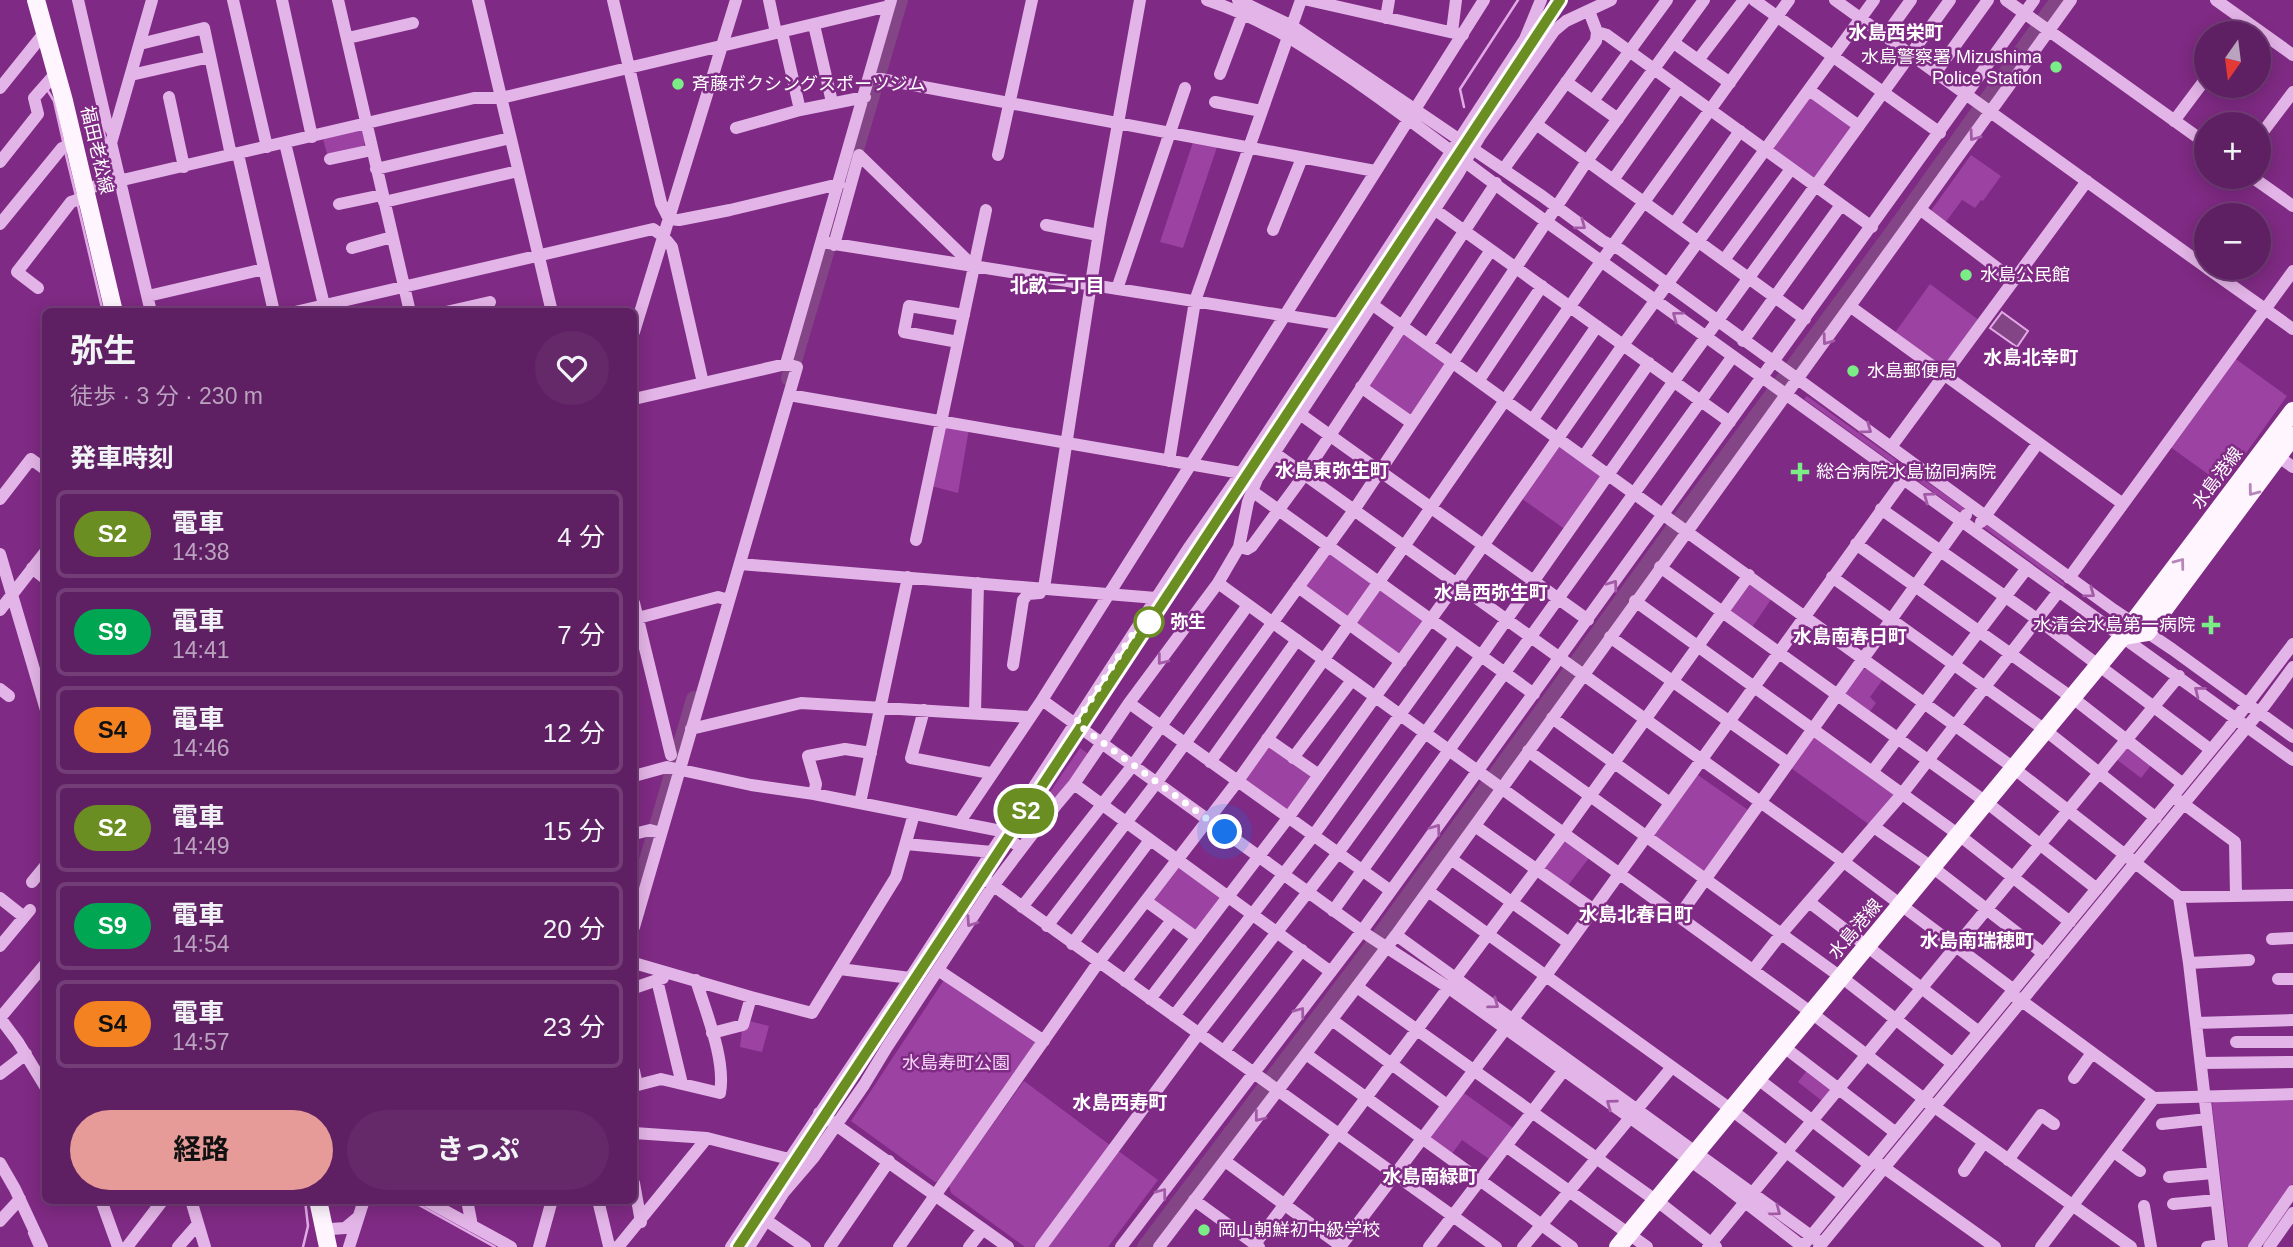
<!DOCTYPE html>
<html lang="ja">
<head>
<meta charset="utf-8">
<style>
	body { margin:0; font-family:Helvetica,"Noto Sans JP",sans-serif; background:#652869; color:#f1f3f6; height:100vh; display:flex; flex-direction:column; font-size:26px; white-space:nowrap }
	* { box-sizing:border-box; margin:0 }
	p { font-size:23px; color:#baa3be }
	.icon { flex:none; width:38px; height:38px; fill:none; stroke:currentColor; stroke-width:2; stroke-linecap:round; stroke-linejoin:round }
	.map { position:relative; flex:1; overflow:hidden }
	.side { position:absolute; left:42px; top:308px; width:595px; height:896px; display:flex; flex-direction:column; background:#5f2063; border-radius:10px; box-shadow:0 4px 18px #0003,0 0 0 2px #733e78 }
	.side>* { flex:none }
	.badge { padding:0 14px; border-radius:23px; font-size:24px; line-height:46px }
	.needle { width:46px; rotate:194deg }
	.tools { position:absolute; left:2194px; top:21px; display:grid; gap:14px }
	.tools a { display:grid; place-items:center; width:77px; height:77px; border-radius:50%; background:#5f2063; box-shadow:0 4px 18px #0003,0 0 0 2px #733e78; font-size:35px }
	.you { position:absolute; width:35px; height:35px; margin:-18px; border:5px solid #fff; border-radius:50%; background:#1a73e8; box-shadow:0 0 0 10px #1a73e833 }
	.map>.badge { position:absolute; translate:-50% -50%; box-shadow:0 0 0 4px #fff }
	h2 { padding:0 28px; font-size:26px; line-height:63px }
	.round { display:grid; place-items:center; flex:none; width:74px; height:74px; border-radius:37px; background:#652869 }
	.head { display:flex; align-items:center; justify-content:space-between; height:119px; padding:0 28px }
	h1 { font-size:33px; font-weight:700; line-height:52px }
	.button { display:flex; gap:14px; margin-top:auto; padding:14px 28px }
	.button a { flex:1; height:80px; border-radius:42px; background:#e69b98; color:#111; font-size:28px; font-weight:700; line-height:80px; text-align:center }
	.button a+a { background:#652869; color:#f1f3f6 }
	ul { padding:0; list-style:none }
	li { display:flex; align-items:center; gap:21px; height:88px; margin:0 14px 10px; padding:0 14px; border:4px solid #733e78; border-radius:10px }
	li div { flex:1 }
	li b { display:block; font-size:26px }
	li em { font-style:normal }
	li .badge { min-width:77px; font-weight:700; text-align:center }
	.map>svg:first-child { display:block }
	.green { fill:#9c42a2 }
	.water { fill:#834586; stroke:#e2a9e7; stroke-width:2 }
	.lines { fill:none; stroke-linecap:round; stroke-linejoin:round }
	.stream { stroke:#e2a9e7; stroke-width:2.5 }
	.river { stroke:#834586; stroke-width:16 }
	.minor { stroke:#e3b4e7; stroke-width:12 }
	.major { stroke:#fef5fe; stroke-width:18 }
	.rail-casing { stroke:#fff; stroke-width:5 }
	.rail { stroke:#7f2a84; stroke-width:2.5; stroke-dasharray:8; stroke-linecap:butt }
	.oneway { stroke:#a25aa7 }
	.oneway2 { stroke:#b885bb }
	.line-casing { stroke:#fff; stroke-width:16 }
	.line { stroke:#6b8e23; stroke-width:10 }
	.walk { stroke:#fff; stroke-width:7; stroke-dasharray:0 12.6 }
	.poi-dot { fill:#7bed87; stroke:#7f2a84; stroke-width:2.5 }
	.stop-dot { fill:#fff; stroke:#6b8e23; stroke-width:3.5 }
	.labels { text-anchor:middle; stroke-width:5; stroke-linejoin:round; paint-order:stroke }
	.poi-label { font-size:18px; fill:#fff; stroke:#7f2a84; text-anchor:start }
	.street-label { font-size:18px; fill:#fff; stroke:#7f2a84 }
	.stop-label { font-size:18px; font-weight:bold; fill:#fff; stroke:#7f2a84; text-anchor:start }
	.park-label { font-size:18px; fill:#f4d7f5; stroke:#7f2a84 }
	.neighbourhood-label { font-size:19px; font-weight:bold; fill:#fff; stroke:#7f2a84 }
</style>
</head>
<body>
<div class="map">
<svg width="2293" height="1247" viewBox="0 0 2293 1247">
	<rect width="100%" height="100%" fill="#7f2a84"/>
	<path class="green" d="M 1811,95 L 1855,127 L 1816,180 L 1772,148 Z
		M 364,128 L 365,142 L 362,149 L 328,157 L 323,139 Z
		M 1193,142 L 1217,147 L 1183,248 L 1160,242 Z
		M 1971,155 L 2001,176 L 1983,201 L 1981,200 L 1975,208 L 1962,200 L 1945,223 L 1930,212 Z
		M 1930,284 L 1980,321 L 1945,368 L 1894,334 Z
		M 1403,333 L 1447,365 L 1410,419 L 1367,386 Z
		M 2233,357 L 2287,396 L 2223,485 L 2169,446 Z
		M 1807,396 L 1965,509 L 1965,511 L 1962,513 L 1804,399 Z
		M 943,427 L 969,429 L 958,493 L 931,486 Z
		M 1559,445 L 1604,478 L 1566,530 L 1521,498 Z
		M 1986,523 L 2042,564 L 2065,584 L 2064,586 L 1983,527 Z
		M 1330,550 L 1372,581 L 1346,618 L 1303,588 Z
		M 1747,581 L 1772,598 L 1751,629 L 1726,611 Z
		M 1382,588 L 1426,619 L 1399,657 L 1355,625 Z
		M 1862,669 L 1869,669 L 1883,679 L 1870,697 L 1876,703 L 1868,714 L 1843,696 Z
		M 1815,735 L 1897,795 L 1871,826 L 1791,768 Z
		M 1269,744 L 1314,776 L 1286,814 L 1244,780 Z
		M 2127,744 L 2152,764 L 2141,778 L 2116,759 Z
		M 1080,748 L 1090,755 L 1023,839 L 1021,839 L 1019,837 Z
		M 1695,773 L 1748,810 L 1702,874 L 1649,837 Z
		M 1563,839 L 1589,858 L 1566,888 L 1541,870 Z
		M 1181,865 L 1224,897 L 1195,934 L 1153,901 Z
		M 944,980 L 1038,1042 L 942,1181 L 935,1182 L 851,1121 Z
		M 749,1021 L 769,1026 L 762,1052 L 740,1047 L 742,1029 Z
		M 1808,1069 L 1836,1091 L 1826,1104 L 1798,1082 Z
		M 1024,1081 L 1110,1145 L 1034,1247 L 1025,1247 L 951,1193 L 949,1185 Z
		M 1461,1091 L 1513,1128 L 1489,1159 L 1462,1140 L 1451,1155 L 1427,1137 Z
		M 2293,1098 L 2293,1183 L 2248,1247 L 2229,1247 L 2212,1105 L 2215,1100 Z
		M 1117,1150 L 1158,1180 L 1108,1247 L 1046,1247 Z"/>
	<path class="water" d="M 2002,312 L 2028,331 L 2017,347 L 1990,328 Z"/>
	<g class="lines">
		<path class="stream" d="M 2039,19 L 2052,0
			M 48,91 L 54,101 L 63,141
			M 1981,99 L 2035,25
			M 1464,107 L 1460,89 L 1518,0
			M 102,124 L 106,141
			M 65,151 L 76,196
			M 78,206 L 103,312
			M 1789,366 L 1975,107
			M 1676,517 L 1772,388
			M 1571,662 L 1670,526
			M 1490,775 L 1567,667
			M 1374,934 L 1486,781
			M 1267,1076 L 1369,942
			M 410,1200 L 495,1247
			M 29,1233 L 35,1247
			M 303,1247 L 308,1226 L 305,1200
			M 1139,1247 L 1260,1084"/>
		<path class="river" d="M 850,170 L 900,0
			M 789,378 L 833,229
			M 634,905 L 694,699
			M 1145,1247 L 1370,949 L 1682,517 L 1895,229 L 2058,0"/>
		<path class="minor" d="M 78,0 L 106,121 L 113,133
			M 233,0 L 267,147
			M 282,0 L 312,137
			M 338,0 L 410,312
			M 478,0 L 552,312
			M 613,0 L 661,203 L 669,219 L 679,220 L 730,210 L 839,184
			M 769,0 L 776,33 L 889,6
			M 1207,0 C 1267,20 1307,48 1358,83 C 1424,129 1486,179 1551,225 C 1800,402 2046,582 2293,760
			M 1238,0 L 1292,26 L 1542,196 L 1603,241 L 1621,250 L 2114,610 L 2172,649 L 2293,737
			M 1308,0 L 1463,35
			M 1754,0 L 1940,133
			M 1835,0 L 2207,268
			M 2006,0 L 2207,144
			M 2216,0 L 2293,55
			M 1386,18 L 1389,0
			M 814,25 L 832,102
			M 782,32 L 800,110
			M 1452,32 L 1456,0
			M 1597,32 L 1607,35 L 1872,227
			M 1885,36 L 1911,0
			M 348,38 L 413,23
			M 1674,43 L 1730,83
			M 140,44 L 204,28 L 231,155
			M 1698,60 L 1744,0
			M 1936,72 L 1988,0
			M 1220,74 L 1243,13
			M 131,75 L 210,57
			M 870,77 L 1375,171
			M 1566,82 L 1618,119
			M 0,88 L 45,32
			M 1809,90 L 1859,126
			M 169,97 L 184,167
			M 1593,101 L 1667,0
			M 1215,102 L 1261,111
			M 2174,121 L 2207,77
			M 1536,124 L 1805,319
			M 736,128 L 800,110 L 865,97
			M 2259,137 L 2293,92
			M 285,143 L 324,305
			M 238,154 L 274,312
			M 998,155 L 1032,0
			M 330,159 L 372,150
			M 0,162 L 38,114 L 34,98 L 56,73
			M 376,169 L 510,138
			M 1503,170 L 1596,41 L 1597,32 L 1589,11
			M 2252,177 L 2293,206
			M 1613,180 L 1679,87
			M 84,189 L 474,98 L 501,98 L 776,33
			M 384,202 L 518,171
			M 339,204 L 382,195
			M 1434,209 L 1730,422
			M 1921,210 L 2013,280
			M 0,224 L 62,148 L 74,143
			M 1674,224 L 1740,131
			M 1046,225 L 1098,235
			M 1273,230 L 1302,158
			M 822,242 L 1338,324
			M 834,245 L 859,155 L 973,266
			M 352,248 L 392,237
			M 1724,260 L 1791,169
			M 2207,268 L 2293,329
			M 38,288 L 17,272 L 71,202 L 86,197
			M 1117,289 L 1185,88
			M 148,296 L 264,269
			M 1366,300 L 2007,763 L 2179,897 L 2293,895
			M 1851,307 L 2123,504
			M 151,312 L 111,143 L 152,0
			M 295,312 L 653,229 L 663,236 L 672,247 L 703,383
			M 446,312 L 490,302
			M 634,332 L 736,0
			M 1743,341 L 1841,205
			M 958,342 L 904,332 L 909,306 L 964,315
			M 1428,344 L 1491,250
			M 786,364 L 891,0
			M 1479,380 L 1542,286
			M 1361,387 L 1412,423
			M 789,395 L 1241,473
			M 634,399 L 786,364 L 797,367 L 634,927
			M 1300,414 L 1588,620
			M 1533,419 L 1597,326
			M 1891,447 L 2087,181
			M 1269,449 L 1844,862 L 2014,990
			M 2273,453 L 2293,467
			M 1584,456 L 1649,363
			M 1169,461 L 1195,301 L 1301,0
			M 1252,491 L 1534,694
			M 0,499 L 31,459 L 46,470
			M 1881,509 L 2037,619 L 2211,750
			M 1981,522 L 2038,443
			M 916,540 L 986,210
			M 1856,544 L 2078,702 L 2183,784
			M 1239,547 L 1247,549 L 1252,546 L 1302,478 L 1496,183
			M 0,554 L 46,710
			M 740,564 L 1156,598
			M 1660,567 L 1986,802 L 2097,889
			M 32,568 L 46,579
			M 2027,568 L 1872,772 L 1959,835 L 2070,922
			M 1832,577 L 2045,730 L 2156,818
			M 2069,578 L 2293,271
			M 1218,583 L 1805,1008 L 1932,1105 L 2131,1247
			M 1298,587 L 1401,662
			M 1044,588 L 1101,219 L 1140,0
			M 1635,601 L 1872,772
			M 634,603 L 671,755
			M 0,610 L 46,551
			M 634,619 L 718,597 L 729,600
			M 1610,637 L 1788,763
			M 1013,665 L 1023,600 L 1028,594 L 1040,593
			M 0,689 L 9,696
			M 1042,700 L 1369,936 L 1449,988 L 1709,1174 L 1803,1247
			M 1129,703 L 1391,891
			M 924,710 L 911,758 L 990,773
			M 975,713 L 978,583
			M 1552,718 L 1670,803
			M 691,729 L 801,703 L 1029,717
			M 1267,739 L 1319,775
			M 1528,751 L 1849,983 L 1953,1064
			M 1293,758 L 1352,680
			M 1210,762 L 1297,640
			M 634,776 L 667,767 L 751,785 L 814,794 L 996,830 L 1021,848
			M 1074,784 L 1331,972
			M 814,794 L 816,784 L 808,756 L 845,749 L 871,753
			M 2177,799 L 2235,842 L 2236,895
			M 860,803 L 908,577
			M 959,823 L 1042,700 L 1484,0
			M 1475,826 L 1594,910
			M 1874,827 L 1940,873 L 2044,954
			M 634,834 L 650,830 L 661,833
			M 906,844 L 992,852
			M 1451,859 L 1569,943
			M 977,874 L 1496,1247
			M 32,882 L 46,865
			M 1428,891 L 1725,1105 L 1844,1196
			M 2179,897 L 2189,963 L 2222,1247
			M 0,898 L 24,917
			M 1146,901 L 1197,938
			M 1809,902 L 1979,1032
			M 1022,907 L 1133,765 L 1248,605
			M 1333,911 L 1733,356
			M 1679,916 L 1966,515
			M 1047,926 L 1157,782 L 1352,513 L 1587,161 L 1704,0
			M 1396,935 L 1818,1241
			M 2272,939 L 2293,938
			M 1072,944 L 1150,840
			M 0,946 L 30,910
			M 46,963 L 0,1018 L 18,1042 L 46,1088
			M 634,963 L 751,997
			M 2189,963 L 2249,960
			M 840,969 L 910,978
			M 938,970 L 1044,1041
			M 1753,970 L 1781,934 L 1902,794 L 2059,591
			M 2278,979 L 2293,979
			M 657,980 L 682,1084
			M 1125,981 L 1172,920
			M 1357,987 L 1665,1207 L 1716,1247
			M 634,988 L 663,978
			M 2015,996 L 2154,1098 L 2293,1094
			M 1150,999 L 1288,818 L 1457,583 L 1623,345 L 1874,0
			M 1174,1016 L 1313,836 L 1455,638
			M 1332,1020 L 1447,1105
			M 2196,1023 L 2293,1020
			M 712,1033 L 743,1025 L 751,997 L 812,1013 L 896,877 L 914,814
			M 2236,1042 L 2293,1042
			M 1784,1047 L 1896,1133
			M 1224,1051 L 1302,950
			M 1306,1054 L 1572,1247
			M 2201,1063 L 2293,1062
			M 634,1071 L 637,1085
			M 0,1074 L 26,1054
			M 2074,1078 L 2092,1053
			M 1758,1079 L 1870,1165
			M 634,1086 L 661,1079 L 720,1093 C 726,1060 706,1013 696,980
			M 819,1113 L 1008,1247
			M 2162,1124 L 2207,1119
			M 634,1133 L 707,1138 L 789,1159
			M 1339,1134 L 1560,838 L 1749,575
			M 1506,1146 L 1647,1247
			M 2114,1152 L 2140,1171
			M 2008,1160 L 2041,1115 L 2054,1124
			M 1225,1161 L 1341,1246
			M 0,1163 L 15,1189 L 42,1247
			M 1879,1164 L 1995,1247
			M 1964,1171 L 1984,1142
			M 2169,1177 L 2213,1173
			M 634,1183 L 641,1222
			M 101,1200 L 118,1247
			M 191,1200 L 205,1247
			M 425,1200 L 511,1247
			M 467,1200 L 472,1226
			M 598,1200 L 609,1246 L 613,1247
			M 1194,1200 L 1259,1247
			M 2173,1204 L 2216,1200
			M 2144,1206 L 2151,1247
			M 760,1216 L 805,1247
			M 0,1221 L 20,1199
			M 323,1225 L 331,1229 L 345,1228 L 357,1218
			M 1255,1244 L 1338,1133
			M 127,1247 L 163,1200
			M 178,1247 L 198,1224
			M 349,1247 L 364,1200
			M 539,1247 L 552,1200
			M 618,1247 L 707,1138
			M 731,1247 L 910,978 L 1188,549 L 1241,473 L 1525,39 L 1541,0
			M 749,1247 L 784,1192 L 814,1157 L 864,1085 L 887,1047 L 993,886 L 1037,828 L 1074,784 L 1129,703 L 1218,583 L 1239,547 L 1248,502 L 1257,479 L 1458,174 L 1480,136 L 1554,31 L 1566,21 L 1611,0
			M 830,1247 L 889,1161
			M 899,1247 L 1098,963 L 1237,782 L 1405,545 L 1593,273 L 1789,0
			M 969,1247 L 983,1229
			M 1041,1247 L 1199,1033 L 1338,853 L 1481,656 L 1674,381 L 1950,0
			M 1121,1247 L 1362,931 L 2034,0
			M 1159,1247 L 1396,935 L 2071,0
			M 1340,1247 L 1547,974 L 1904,479
			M 1429,1247 L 1567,1066
			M 1523,1247 L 1672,1067
			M 1708,1247 L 2179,676
			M 1802,1247 L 2229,728 L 2293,644
			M 1819,1247 L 2265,705 L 2293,667
			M 2041,1247 L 2154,1098
			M 2207,1247 L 2221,1245
			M 2254,1247 L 2293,1191
			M 2269,1247 L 2293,1213"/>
		<path class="major" d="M 36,0 L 64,101 L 114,312
			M 2123,636 L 2147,632 L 2293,436
			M 318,1200 L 328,1247
			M 1618,1247 L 2123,636 L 2293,411"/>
		<defs>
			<path id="rail" d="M 738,1247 L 1560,0"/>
		</defs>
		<use href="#rail" class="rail-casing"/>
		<use href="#rail" class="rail"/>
	</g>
	<defs><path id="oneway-chevron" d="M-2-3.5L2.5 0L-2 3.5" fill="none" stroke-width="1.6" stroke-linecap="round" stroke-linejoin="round" transform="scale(1.75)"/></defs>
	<g class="oneway">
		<use href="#oneway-chevron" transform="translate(1974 136) rotate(126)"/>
		<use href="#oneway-chevron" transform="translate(1581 225) rotate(36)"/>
		<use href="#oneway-chevron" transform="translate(1677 316) rotate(-144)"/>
		<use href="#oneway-chevron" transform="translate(1827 340) rotate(126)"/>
		<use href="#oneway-chevron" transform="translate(1867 429) rotate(36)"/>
		<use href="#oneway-chevron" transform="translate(1928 497) rotate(-144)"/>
		<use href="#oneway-chevron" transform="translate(1613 585) rotate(-54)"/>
		<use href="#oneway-chevron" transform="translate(2090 593) rotate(36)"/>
		<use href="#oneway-chevron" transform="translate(1162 660) rotate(128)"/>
		<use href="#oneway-chevron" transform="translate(2199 691) rotate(-142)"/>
		<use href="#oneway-chevron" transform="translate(1436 829) rotate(-54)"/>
		<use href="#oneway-chevron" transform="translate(971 922) rotate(124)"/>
		<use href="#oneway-chevron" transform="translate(1494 1004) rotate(36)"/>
		<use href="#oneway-chevron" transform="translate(1300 1012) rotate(-53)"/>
		<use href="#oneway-chevron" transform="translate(1611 1104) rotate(-144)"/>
		<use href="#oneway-chevron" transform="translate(1259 1117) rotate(128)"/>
		<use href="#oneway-chevron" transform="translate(1162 1193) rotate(-53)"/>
		<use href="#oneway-chevron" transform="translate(1776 1211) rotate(37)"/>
	</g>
	<g class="oneway2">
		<use href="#oneway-chevron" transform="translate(2253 491) rotate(127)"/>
		<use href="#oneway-chevron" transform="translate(2180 563) rotate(-53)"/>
	</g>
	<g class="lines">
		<defs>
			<path id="line" d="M 738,1247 L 1560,0"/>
		</defs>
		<use href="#line" class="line-casing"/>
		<use href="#line" class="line"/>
		<path class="walk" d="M 1149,622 L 1141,621 L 1076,723 L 1225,832"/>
	</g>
	<g class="poi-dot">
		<circle cx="2056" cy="67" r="7"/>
		<circle cx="678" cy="84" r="7"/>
		<circle cx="1966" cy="275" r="7"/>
		<circle cx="1853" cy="371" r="7"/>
		<path d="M1796.5 461.5h7v7h7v7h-7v7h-7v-7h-7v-7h7z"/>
		<path d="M2207.5 614.5h7v7h7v7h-7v7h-7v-7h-7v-7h7z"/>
		<circle cx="1204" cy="1230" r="7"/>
	</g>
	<circle class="stop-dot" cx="1149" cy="622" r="14"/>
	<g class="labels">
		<g class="poi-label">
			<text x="2042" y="63" text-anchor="end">水島警察署 Mizushima<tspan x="2042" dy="21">Police Station</tspan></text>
			<text x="692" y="90">斉藤ボクシングスポーツジム</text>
			<text x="1980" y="281">水島公民館</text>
			<text x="1867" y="377">水島郵便局</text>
			<text x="1816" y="478">総合病院水島協同病院</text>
			<text x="2195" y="631" text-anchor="end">水清会水島第一病院</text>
			<text x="1218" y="1236">岡山朝鮮初中級学校</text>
		</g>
		<g class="street-label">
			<text transform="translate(97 150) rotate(77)" y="6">福田老松線</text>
			<text transform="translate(2217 478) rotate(-53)" y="6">水島港線</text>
			<text transform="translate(1855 929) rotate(-50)" y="6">水島港線</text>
		</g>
		<g class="stop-label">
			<text x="1170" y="628">弥生</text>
		</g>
		<g class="park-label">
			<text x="956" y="1069">水島寿町公園</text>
		</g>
		<g class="neighbourhood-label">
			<text x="1896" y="39">水島西栄町</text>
			<text x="1057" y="292">北畝二丁目</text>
			<text x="2031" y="364">水島北幸町</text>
			<text x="1332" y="477">水島東弥生町</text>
			<text x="1491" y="599">水島西弥生町</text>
			<text x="1850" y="643">水島南春日町</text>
			<text x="1636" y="921">水島北春日町</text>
			<text x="1977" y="947">水島南瑞穂町</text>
			<text x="1120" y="1109">水島西寿町</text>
			<text x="1430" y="1183">水島南緑町</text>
		</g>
	</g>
</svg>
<div class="tools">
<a><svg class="needle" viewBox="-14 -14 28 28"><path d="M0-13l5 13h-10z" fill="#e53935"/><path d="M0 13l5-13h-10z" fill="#baa3be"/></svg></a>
<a>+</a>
<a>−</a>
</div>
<div class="you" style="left:1225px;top:832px"></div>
<b class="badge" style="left:1026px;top:811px;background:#6b8e23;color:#fff">S2</b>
<section class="side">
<div class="head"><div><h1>弥生</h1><p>徒歩 · 3 分 · 230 m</p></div><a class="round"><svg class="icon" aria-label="heart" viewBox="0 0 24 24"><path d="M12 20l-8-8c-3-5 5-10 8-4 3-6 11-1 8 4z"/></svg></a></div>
<h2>発車時刻</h2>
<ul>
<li><span class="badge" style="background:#6b8e23;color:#fff">S2</span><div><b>電車</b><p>14:38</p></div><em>4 分</em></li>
<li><span class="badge" style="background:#00a651;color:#fff">S9</span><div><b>電車</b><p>14:41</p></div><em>7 分</em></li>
<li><span class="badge" style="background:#f58220;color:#111">S4</span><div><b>電車</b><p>14:46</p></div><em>12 分</em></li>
<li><span class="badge" style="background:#6b8e23;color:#fff">S2</span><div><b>電車</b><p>14:49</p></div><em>15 分</em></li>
<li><span class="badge" style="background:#00a651;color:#fff">S9</span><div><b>電車</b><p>14:54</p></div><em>20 分</em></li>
<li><span class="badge" style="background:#f58220;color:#111">S4</span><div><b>電車</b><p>14:57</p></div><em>23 分</em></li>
</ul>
<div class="button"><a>経路</a><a>きっぷ</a></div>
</section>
</div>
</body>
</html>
